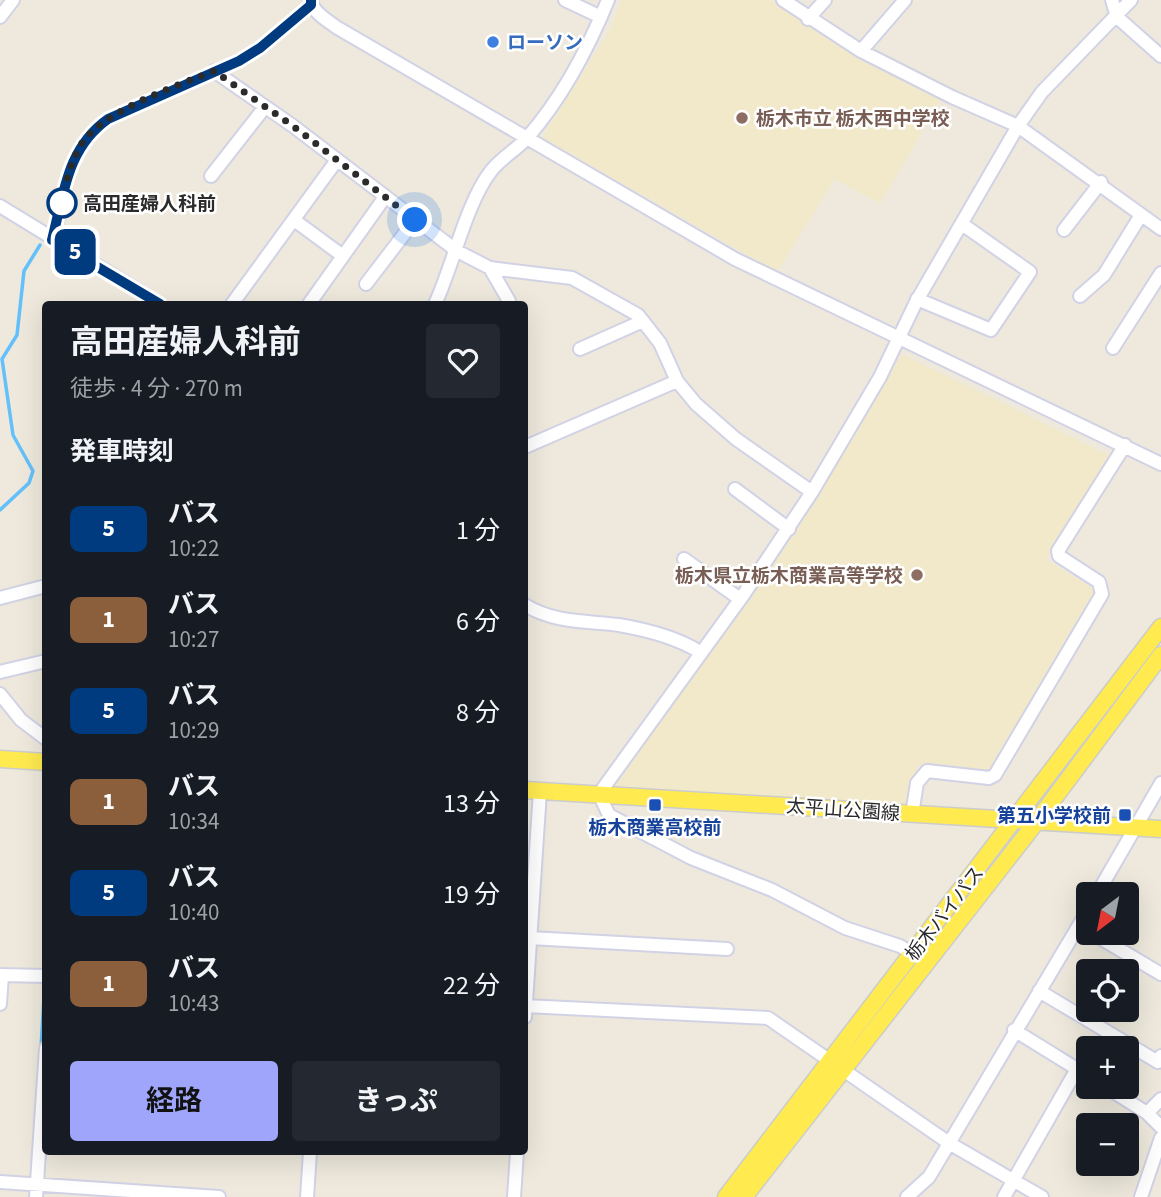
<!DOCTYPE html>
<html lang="ja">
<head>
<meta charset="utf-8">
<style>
	body { margin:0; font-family:"Source Sans 3","Noto Sans JP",sans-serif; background:#242831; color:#f1f3f6; height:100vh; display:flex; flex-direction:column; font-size:26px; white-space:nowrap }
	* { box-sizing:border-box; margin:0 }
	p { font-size:23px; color:#9ea1a6 }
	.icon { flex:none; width:38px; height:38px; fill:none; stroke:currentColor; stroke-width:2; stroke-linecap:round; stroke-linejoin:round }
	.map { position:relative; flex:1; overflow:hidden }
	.sheet { position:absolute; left:42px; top:301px; width:486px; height:854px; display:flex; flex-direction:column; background:#171b24; border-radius:7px; box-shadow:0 7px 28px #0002 }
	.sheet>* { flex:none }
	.badge { padding:0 14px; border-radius:10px; font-size:24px; line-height:46px }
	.needle { width:46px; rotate:212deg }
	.tools { position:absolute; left:1076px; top:882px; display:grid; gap:14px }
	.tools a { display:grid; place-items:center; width:63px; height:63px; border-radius:7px; background:#171b24; box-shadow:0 7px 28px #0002; font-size:35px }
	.you { position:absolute; width:35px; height:35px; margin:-18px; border:5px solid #fff; border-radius:50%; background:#1a73e8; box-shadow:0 0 0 10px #1a73e833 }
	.map>.badge { position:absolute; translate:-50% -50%; box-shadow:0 0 0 4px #fff }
	h2 { padding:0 28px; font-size:26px; line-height:63px }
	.round { display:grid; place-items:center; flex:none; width:74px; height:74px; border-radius:7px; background:#242831 }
	.summary { display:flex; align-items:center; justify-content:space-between; height:119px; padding:0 28px }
	h1 { font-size:33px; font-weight:700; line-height:52px }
	.cta { display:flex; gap:14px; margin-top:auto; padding:14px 28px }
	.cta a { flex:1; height:80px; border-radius:7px; background:#9ea5fa; color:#111; font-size:28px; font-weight:700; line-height:80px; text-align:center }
	.cta a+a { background:#242831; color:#f1f3f6 }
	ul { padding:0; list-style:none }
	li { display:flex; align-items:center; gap:21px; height:91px; padding:0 28px }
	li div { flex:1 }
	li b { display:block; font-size:26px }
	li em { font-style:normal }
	li .badge { min-width:77px; font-weight:700; text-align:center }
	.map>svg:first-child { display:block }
	.education { fill:#f2e9ca }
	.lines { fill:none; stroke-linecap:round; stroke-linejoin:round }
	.stream { stroke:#64c0fb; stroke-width:3.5 }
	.minor-casing { stroke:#d1d2e5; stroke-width:16 }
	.major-casing { stroke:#ccc; stroke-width:19 }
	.minor { stroke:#fff; stroke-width:12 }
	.major { stroke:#ffeb50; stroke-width:16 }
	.line-casing { stroke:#fff; stroke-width:16 }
	.line { stroke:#003b80; stroke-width:10 }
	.walk { stroke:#2b2b2b; stroke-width:7; stroke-dasharray:0 12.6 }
	.shop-dot { fill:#3f7fe0; stroke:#fff; stroke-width:2.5 }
	.education-dot { fill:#8d6e63; stroke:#fff; stroke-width:2.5 }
	.stop-dot { fill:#fff; stroke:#003b80; stroke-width:3.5 }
	.transit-dot { fill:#1a4fb4; stroke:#fff; stroke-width:2.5 }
	.labels { text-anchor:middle; stroke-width:5; stroke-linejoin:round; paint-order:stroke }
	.shop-label { font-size:19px; font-weight:bold; fill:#366cbe; stroke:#fff; text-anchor:start }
	.education-label { font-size:19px; font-weight:bold; fill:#785e54; stroke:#fff; text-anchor:start }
	.stop-label { font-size:19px; font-weight:bold; fill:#2b2b2b; stroke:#fff; text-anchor:start }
	.street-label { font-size:19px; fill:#2b2b2b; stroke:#fff }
	.transit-label { font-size:19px; font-weight:bold; fill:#164399; stroke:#fff; text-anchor:end }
</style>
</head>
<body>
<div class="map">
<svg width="1161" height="1197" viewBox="0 0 1161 1197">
	<rect width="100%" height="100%" fill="#eee9dc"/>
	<path class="education" d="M 622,0 L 770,0 L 807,25 L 941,99 L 880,204 L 835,179 L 777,272 L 542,138 L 609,32 Z
		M 902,354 L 1111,456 L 1046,559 L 1096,591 L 992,770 L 918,765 L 906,804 L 610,786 L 788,540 Z"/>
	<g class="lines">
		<path class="stream" d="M 0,510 L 29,483 L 33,471 L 13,435 L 2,359 L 17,335 L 24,271 L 40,245
			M 41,1048 L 46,965"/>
		<defs>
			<path id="minor" d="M 311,0 C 312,12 327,20 336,27 L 735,259 L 1161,464
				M 565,0 L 601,17
				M 783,0 L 861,51 L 952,97 L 1018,126 L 1161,229
				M 1112,0 L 1117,17 L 1161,56
				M 0,17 L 13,0
				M 808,19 L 825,0
				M 861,51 L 905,0
				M 214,71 L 293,126 L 457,251 L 490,268 L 572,278 L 638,315 L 660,343 L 677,381 L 696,404 L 736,439 L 812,492
				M 211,176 L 265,107
				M 0,206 L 160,304
				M 294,220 L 343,256
				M 1064,230 L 1101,182
				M 53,240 C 64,193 67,148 108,119 L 239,61 L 260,48 L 311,5
				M 490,268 L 509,301 L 507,304
				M 366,284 L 415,220
				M 1080,296 L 1104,275 L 1141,215
				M 917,299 L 991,330 L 1030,272 L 962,224
				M 232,304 L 337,160
				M 309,304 L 385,197
				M 435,304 C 453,266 466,203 491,171 C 501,158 516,150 527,138 C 562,98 588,49 608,0
				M 1113,348 L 1161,273
				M 580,349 L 643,321
				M 525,447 L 677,381
				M 735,489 L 789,529
				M 684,559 L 740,599
				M 0,598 L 46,586
				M 525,605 C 554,623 587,621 619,625 C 648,630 676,637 700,652
				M 0,672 L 46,661
				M 0,694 L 21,720 L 46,739
				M 912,814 L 917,783 L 927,771 L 989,778 L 995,775 L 1102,594 L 1099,582 L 1059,556 L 1058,551 L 1125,445
				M 1097,894 L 1161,783
				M 1092,933 L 1161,974
				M 530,938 L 727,949
				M 926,962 L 900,946 L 845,928 L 772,890 L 691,858 L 609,815 L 599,794 L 744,594 L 812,492 L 880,377 L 916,302 L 1018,126 L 1042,92 L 1131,0
				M 0,975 L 46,976
				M 1039,991 L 1158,1062 L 1161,1056
				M 0,1004 L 2,975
				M 525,1006 L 768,1018 L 949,1143 L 1042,1197
				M 525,1017 L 540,791
				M 1106,1087 L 1147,1113 L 1161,1127
				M 1147,1113 L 1161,1099
				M 0,1182 L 219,1197
				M 36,1197 L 46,1048
				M 307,1197 L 310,1152
				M 514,1197 L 517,1152
				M 907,1197 L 929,1177 L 1088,910
				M 1004,1197 L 1077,1069 L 1014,1030
				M 1141,1197 L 1161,1138"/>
			<path id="major" d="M 0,759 L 46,762
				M 525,790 L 1161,829
				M 726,1197 L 1161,627
				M 744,1197 L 1037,821 L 1161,655"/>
		</defs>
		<use href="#minor" class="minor-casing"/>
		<use href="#major" class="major-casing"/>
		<use href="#minor" class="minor"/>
		<use href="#major" class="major"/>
	</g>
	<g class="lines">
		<defs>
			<path id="line" d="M 160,304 L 52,240 C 64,193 67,148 108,119 L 239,61 L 260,48 L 311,5 L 311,0"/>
		</defs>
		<use href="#line" class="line-casing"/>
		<use href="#line" class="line"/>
		<path class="walk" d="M 62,203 L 59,215 C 64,193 68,168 79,148 C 98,112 176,86 214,71 L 293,126 L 415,220"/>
	</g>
	<circle class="shop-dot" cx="493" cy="42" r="7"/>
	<g class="education-dot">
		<circle cx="742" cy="118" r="7"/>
		<circle cx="917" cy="575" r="7"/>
	</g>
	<circle class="stop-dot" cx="62" cy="203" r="14"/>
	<g class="transit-dot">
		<rect x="648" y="798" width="14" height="14" rx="3.5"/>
		<rect x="1118" y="808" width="14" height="14" rx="3.5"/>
	</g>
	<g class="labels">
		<g class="shop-label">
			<text x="507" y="49">ローソン</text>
		</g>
		<g class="education-label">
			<text x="756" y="125">栃木市立 栃木西中学校</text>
			<text x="903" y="582" text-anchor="end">栃木県立栃木商業高等学校</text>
		</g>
		<g class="stop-label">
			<text x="83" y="210">高田産婦人科前</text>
		</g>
		<g class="street-label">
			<text transform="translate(843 809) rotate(4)" y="7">太平山公園線</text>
			<text transform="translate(944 913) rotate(-52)" y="7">栃木バイパス</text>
		</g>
		<g class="transit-label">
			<text x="1111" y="822">第五小学校前</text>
			<text x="655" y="834" text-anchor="middle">栃木商業高校前</text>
		</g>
	</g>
</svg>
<div class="tools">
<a><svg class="needle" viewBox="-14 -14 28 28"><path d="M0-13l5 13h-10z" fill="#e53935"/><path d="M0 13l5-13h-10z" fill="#9ea1a6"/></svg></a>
<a><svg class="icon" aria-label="locate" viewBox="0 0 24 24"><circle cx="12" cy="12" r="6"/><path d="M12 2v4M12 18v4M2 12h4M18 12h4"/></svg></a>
<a>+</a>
<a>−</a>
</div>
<div class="you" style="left:415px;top:220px"></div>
<b class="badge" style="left:75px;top:252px;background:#003b80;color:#fff">5</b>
<section class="sheet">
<div class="summary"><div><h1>高田産婦人科前</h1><p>徒歩 · 4 分 · 270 m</p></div><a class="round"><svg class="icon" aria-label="heart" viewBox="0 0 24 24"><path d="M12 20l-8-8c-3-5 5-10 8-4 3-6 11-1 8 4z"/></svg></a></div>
<h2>発車時刻</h2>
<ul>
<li><span class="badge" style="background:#003b80;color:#fff">5</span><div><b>バス</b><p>10:22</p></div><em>1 分</em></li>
<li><span class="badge" style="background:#8b5e3c;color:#fff">1</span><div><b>バス</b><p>10:27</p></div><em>6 分</em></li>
<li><span class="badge" style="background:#003b80;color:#fff">5</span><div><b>バス</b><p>10:29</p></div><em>8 分</em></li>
<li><span class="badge" style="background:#8b5e3c;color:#fff">1</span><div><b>バス</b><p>10:34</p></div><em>13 分</em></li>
<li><span class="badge" style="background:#003b80;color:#fff">5</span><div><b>バス</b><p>10:40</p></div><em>19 分</em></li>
<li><span class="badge" style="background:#8b5e3c;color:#fff">1</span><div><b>バス</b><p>10:43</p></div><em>22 分</em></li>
</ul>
<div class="cta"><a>経路</a><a>きっぷ</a></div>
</section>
</div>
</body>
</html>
